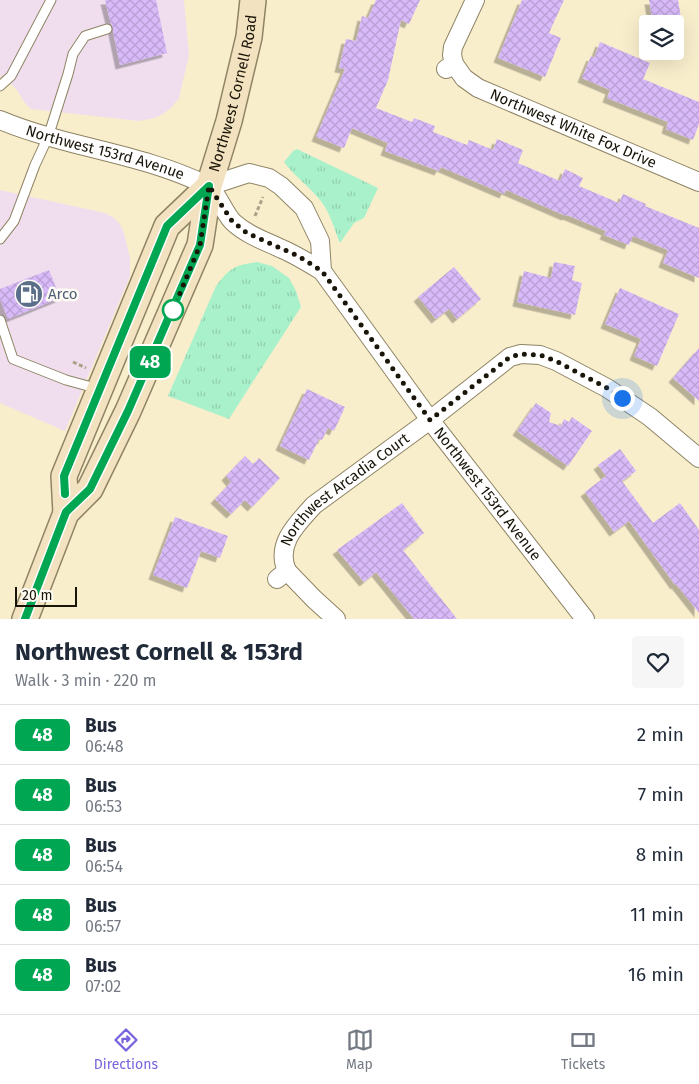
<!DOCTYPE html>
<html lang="en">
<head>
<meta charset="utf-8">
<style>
	body { margin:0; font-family:"Fira Sans",sans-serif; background:#f6f6f7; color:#1f2937; height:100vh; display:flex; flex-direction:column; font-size:19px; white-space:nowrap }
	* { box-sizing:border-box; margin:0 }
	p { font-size:16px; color:#747a83 }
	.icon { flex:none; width:28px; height:28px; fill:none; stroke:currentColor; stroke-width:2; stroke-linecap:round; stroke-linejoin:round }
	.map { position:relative; height:619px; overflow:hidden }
	.details { display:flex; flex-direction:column; background:#fff; flex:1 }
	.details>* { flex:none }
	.badge { padding:0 10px; border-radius:8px; font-size:18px; line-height:32px }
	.controls { position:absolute; left:639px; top:15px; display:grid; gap:10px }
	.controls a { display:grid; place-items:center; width:45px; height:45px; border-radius:5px; background:#fff; box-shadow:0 5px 20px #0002; font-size:25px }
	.scale { position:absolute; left:15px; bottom:12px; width:62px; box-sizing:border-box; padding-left:5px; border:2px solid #191509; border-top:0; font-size:14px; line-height:18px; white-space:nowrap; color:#191509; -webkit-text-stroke:4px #fefcf5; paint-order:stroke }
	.you { position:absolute; width:25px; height:25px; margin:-12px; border:4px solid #fff; border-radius:50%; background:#1a73e8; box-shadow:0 0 0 8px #1a73e833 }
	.map>.badge { position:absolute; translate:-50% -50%; box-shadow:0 0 0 2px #fff }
	.round { display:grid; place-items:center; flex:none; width:52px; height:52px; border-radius:5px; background:#f6f6f7 }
	.head { display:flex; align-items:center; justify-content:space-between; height:85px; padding:0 15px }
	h1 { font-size:24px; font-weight:700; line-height:38px }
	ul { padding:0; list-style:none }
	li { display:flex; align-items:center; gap:15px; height:60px; padding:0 15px; border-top:1px solid #e0e1e3 }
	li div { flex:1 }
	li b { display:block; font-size:19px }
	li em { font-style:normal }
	li .badge { min-width:55px; font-weight:700; text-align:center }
	.tab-bar { display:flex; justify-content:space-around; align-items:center; height:70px; border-top:1px solid #e0e1e3; background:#fff; font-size:14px; color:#747a83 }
	.tab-bar a { display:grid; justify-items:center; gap:2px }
	.tab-bar .active { color:#7962dd }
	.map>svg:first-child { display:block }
	.commercial { fill:#f0deef }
	.grass { fill:url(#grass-tufts) }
	.building { fill:url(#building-cross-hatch); filter:url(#shadow) }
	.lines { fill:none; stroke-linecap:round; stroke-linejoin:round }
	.lane-casing { stroke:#8e8465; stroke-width:11 }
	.street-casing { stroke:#8e8465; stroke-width:20 }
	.secondary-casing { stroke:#8e8465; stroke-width:28 }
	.path { stroke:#aaa187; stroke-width:3; stroke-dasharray:4 2.5; stroke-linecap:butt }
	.lane { stroke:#fff; stroke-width:9 }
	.street { stroke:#fff; stroke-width:18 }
	.secondary { stroke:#f3e2bf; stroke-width:25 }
	.line-casing { stroke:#fff; stroke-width:11 }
	.line { stroke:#00a651; stroke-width:8 }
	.walk { stroke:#191509; stroke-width:5; stroke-dasharray:0 9 }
	.stop-dot { fill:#fff; stroke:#00a651; stroke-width:2.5 }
	.labels { text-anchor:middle; stroke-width:5; stroke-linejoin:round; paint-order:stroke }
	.street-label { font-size:15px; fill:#191509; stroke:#fefcf5 }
	.service-label { font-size:15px; fill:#4e5e75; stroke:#fefcf5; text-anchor:start }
</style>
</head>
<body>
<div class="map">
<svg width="699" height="619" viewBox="0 0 699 619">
	<defs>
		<pattern id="grass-tufts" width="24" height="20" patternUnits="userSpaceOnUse" patternTransform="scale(1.25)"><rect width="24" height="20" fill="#a9f1cb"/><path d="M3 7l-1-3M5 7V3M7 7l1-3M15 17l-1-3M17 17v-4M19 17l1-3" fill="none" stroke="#91cead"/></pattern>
		<pattern id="building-cross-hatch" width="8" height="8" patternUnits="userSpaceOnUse" patternTransform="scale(1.25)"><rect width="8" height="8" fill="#d8baf9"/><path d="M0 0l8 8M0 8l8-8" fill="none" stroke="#b99fd4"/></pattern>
		<filter id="shadow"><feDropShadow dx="-4.5" dy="4.5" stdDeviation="0" flood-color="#0004"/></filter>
	</defs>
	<rect width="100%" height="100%" fill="#f9eecc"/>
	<path class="commercial" d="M 0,0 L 184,0 L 189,55 L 179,98 L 171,108 L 163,114 L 155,118 L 139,121 L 31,109 L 24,102 L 17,90 L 9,82 L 0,76 Z
		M 0,190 L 105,213 L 114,218 L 120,224 L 124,233 L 130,258 L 130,276 L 65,431 L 0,403 Z"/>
	<path class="grass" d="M 297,149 L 378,188 L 364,218 L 354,223 L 340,243 C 334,229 330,212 320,200 C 309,186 294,176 284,162 L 293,151 Z
		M 257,262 L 272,266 L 289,278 L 296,291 L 301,307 L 229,419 L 168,396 L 216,286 C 230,268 234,265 257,262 Z"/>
	<path class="building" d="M 105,0 L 156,0 L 167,53 L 120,65 L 113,31 L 113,28 L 111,24 Z
		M 376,0 L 420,0 L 409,24 L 401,20 L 388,80 L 376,108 L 412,122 L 414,118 L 435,126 L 433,132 L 467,145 L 469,140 L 493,150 L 497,139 L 523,150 L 518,163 L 560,181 L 565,169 L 583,178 L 579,186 L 619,203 L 623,194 L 646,204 L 645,206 L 699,228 L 699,278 L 663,263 L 668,250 L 633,236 L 629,245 L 604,235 L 606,231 L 567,215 L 566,216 L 506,190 L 504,194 L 441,167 L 439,171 L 385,151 L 388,143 L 352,128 L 344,148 L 316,137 L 345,69 L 339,68 L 346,39 L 356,41 L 362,16 L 368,18 Z
		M 522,0 L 564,0 L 549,33 L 561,38 L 545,77 L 498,58 Z
		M 649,0 L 678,0 L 682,24 L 653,24 Z
		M 600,42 L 650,63 L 643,79 L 699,102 L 699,124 L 693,140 L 666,129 L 668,122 L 607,98 L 610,90 L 582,78 L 591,56 L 594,58 Z
		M 554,262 L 575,266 L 572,280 L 582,283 L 575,315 L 517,302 L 524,271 L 551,278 Z
		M 454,267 L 481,299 L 457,319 L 449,309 L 436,319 L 418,297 Z
		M 49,270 L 60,298 L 8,319 L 0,299 L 0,289 Z
		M 620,288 L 679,314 L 657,366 L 634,356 L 641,339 L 605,324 Z
		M 699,348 L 699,401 L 673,378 Z
		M 307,389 L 345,407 L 334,431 L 328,428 L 322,440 L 319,439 L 309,460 L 280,446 Z
		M 536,403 L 551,413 L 549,422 L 561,426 L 564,419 L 569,422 L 572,417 L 592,431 L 568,466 L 517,431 Z
		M 620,449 L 636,471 L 622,481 L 653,523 L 680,503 L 699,530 L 699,613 L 676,584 L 675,585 L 629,521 L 614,532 L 585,492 L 606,476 L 598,465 Z
		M 245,456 L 253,464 L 259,458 L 280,478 L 252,507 L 245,500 L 231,514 L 215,499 L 231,482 L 226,476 Z
		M 402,503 L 424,533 L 403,550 L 457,619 L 414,619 L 376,572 L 364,582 L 337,550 Z
		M 175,517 L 228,536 L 220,558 L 201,551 L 187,588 L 153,575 Z"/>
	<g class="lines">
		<defs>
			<path id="lane" d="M 0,86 L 11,76 L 51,0
				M 0,239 L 14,221 L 35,165 L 48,137 L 68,74 L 73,54 L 85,36 L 107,29
				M 0,320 L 13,359 L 66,380 L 99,389"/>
			<g id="street">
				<path id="s1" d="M 454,64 L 464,78 L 478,88 L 699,182"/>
				<path d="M 446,69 L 454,64 L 452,55 L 453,47 L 475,0"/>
				<path id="s2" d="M 0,120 C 67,148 141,153 206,185 C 216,190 224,213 233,222 C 247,235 265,241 282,249 C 296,255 309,263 322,271 L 430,420 L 585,619"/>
				<path d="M 209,186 L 249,173 L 269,178 L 281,186 L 304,208 L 320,241 L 322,271"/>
				<path d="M 287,571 L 314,599 L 336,619"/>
				<path id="s3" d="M 277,579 L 287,571 C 275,544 297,524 314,505 L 430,420 L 510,357 L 521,354 L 540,355 L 556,361 L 607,388 L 650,417 L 699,458"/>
			</g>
			<g id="secondary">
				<path d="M 66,513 L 64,476 L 167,226 L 209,186"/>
				<path id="s4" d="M 25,619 L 66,513 L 90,489 L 128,411 L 200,245 L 209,186 L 229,121 L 249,37 L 253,0"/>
			</g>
		</defs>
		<use href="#lane" class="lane-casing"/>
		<use href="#street" class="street-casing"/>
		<use href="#secondary" class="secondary-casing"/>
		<path class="path" d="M 255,216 L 263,197
			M 73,362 L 86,368"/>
		<use href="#lane" class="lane"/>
		<use href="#street" class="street"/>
		<use href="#secondary" class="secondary"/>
	</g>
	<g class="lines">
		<defs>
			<path id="line" d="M 25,619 L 66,512 L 90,489 L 128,411 L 200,245 L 209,186 L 167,226 L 64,476 L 65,494"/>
		</defs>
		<use href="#line" class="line-casing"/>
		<use href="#line" class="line"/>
		<path class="walk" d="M 173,310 L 200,245 L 209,186 L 232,221 L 247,233 L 298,256 L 322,271 L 430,420 L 510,357 L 521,354 L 540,355 L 556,361 L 607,388 L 622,398"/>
	</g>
	<defs>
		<symbol id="fuel-disc" viewBox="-11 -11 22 22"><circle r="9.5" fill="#5c6f8a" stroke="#fefcf5"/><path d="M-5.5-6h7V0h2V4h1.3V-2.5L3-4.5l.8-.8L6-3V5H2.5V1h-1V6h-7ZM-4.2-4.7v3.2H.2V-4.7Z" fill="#fff"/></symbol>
	</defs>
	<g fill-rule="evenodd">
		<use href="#fuel-disc" x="13" y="278" width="32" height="32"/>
	</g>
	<circle class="stop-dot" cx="173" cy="310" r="10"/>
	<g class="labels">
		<g class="street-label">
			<text dy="5" stroke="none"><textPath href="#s4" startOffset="571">Northwest Cornell Road</textPath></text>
			<text dy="5" stroke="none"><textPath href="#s1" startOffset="138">Northwest White Fox Drive</textPath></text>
			<text dy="5" stroke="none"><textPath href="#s2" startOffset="110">Northwest 153rd Avenue</textPath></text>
			<text dy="5" stroke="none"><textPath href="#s3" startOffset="122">Northwest Arcadia Court</textPath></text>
			<text dy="5" stroke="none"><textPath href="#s2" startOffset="642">Northwest 153rd Avenue</textPath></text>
		</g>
		<g class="service-label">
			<text x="48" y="299">Arco</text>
		</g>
	</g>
</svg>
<div class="controls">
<a><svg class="icon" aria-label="layers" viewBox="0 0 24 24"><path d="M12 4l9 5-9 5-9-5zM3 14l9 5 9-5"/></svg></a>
</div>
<div class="scale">20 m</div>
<div class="you" style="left:622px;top:398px"></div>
<b class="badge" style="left:150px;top:362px;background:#00a651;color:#fff">48</b>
</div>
<section class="details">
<div class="head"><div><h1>Northwest Cornell &amp; 153rd</h1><p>Walk · 3 min · 220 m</p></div><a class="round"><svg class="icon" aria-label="heart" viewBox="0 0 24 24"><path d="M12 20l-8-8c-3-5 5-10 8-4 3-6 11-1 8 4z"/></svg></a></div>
<ul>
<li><span class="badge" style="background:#00a651;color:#fff">48</span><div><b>Bus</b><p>06:48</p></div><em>2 min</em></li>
<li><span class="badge" style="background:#00a651;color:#fff">48</span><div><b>Bus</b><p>06:53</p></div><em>7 min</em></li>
<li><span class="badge" style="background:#00a651;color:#fff">48</span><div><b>Bus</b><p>06:54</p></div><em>8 min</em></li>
<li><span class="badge" style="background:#00a651;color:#fff">48</span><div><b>Bus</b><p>06:57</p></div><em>11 min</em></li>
<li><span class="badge" style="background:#00a651;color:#fff">48</span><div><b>Bus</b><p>07:02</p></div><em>16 min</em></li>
</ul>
</section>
<nav class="tab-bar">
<a class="active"><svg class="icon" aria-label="directions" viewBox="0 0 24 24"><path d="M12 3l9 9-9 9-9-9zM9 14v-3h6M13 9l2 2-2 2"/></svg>Directions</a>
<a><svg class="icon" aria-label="map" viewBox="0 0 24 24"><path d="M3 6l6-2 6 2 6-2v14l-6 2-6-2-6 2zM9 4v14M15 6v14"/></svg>Map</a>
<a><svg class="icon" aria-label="tickets" viewBox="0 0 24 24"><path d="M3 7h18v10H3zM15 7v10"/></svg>Tickets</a>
</nav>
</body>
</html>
